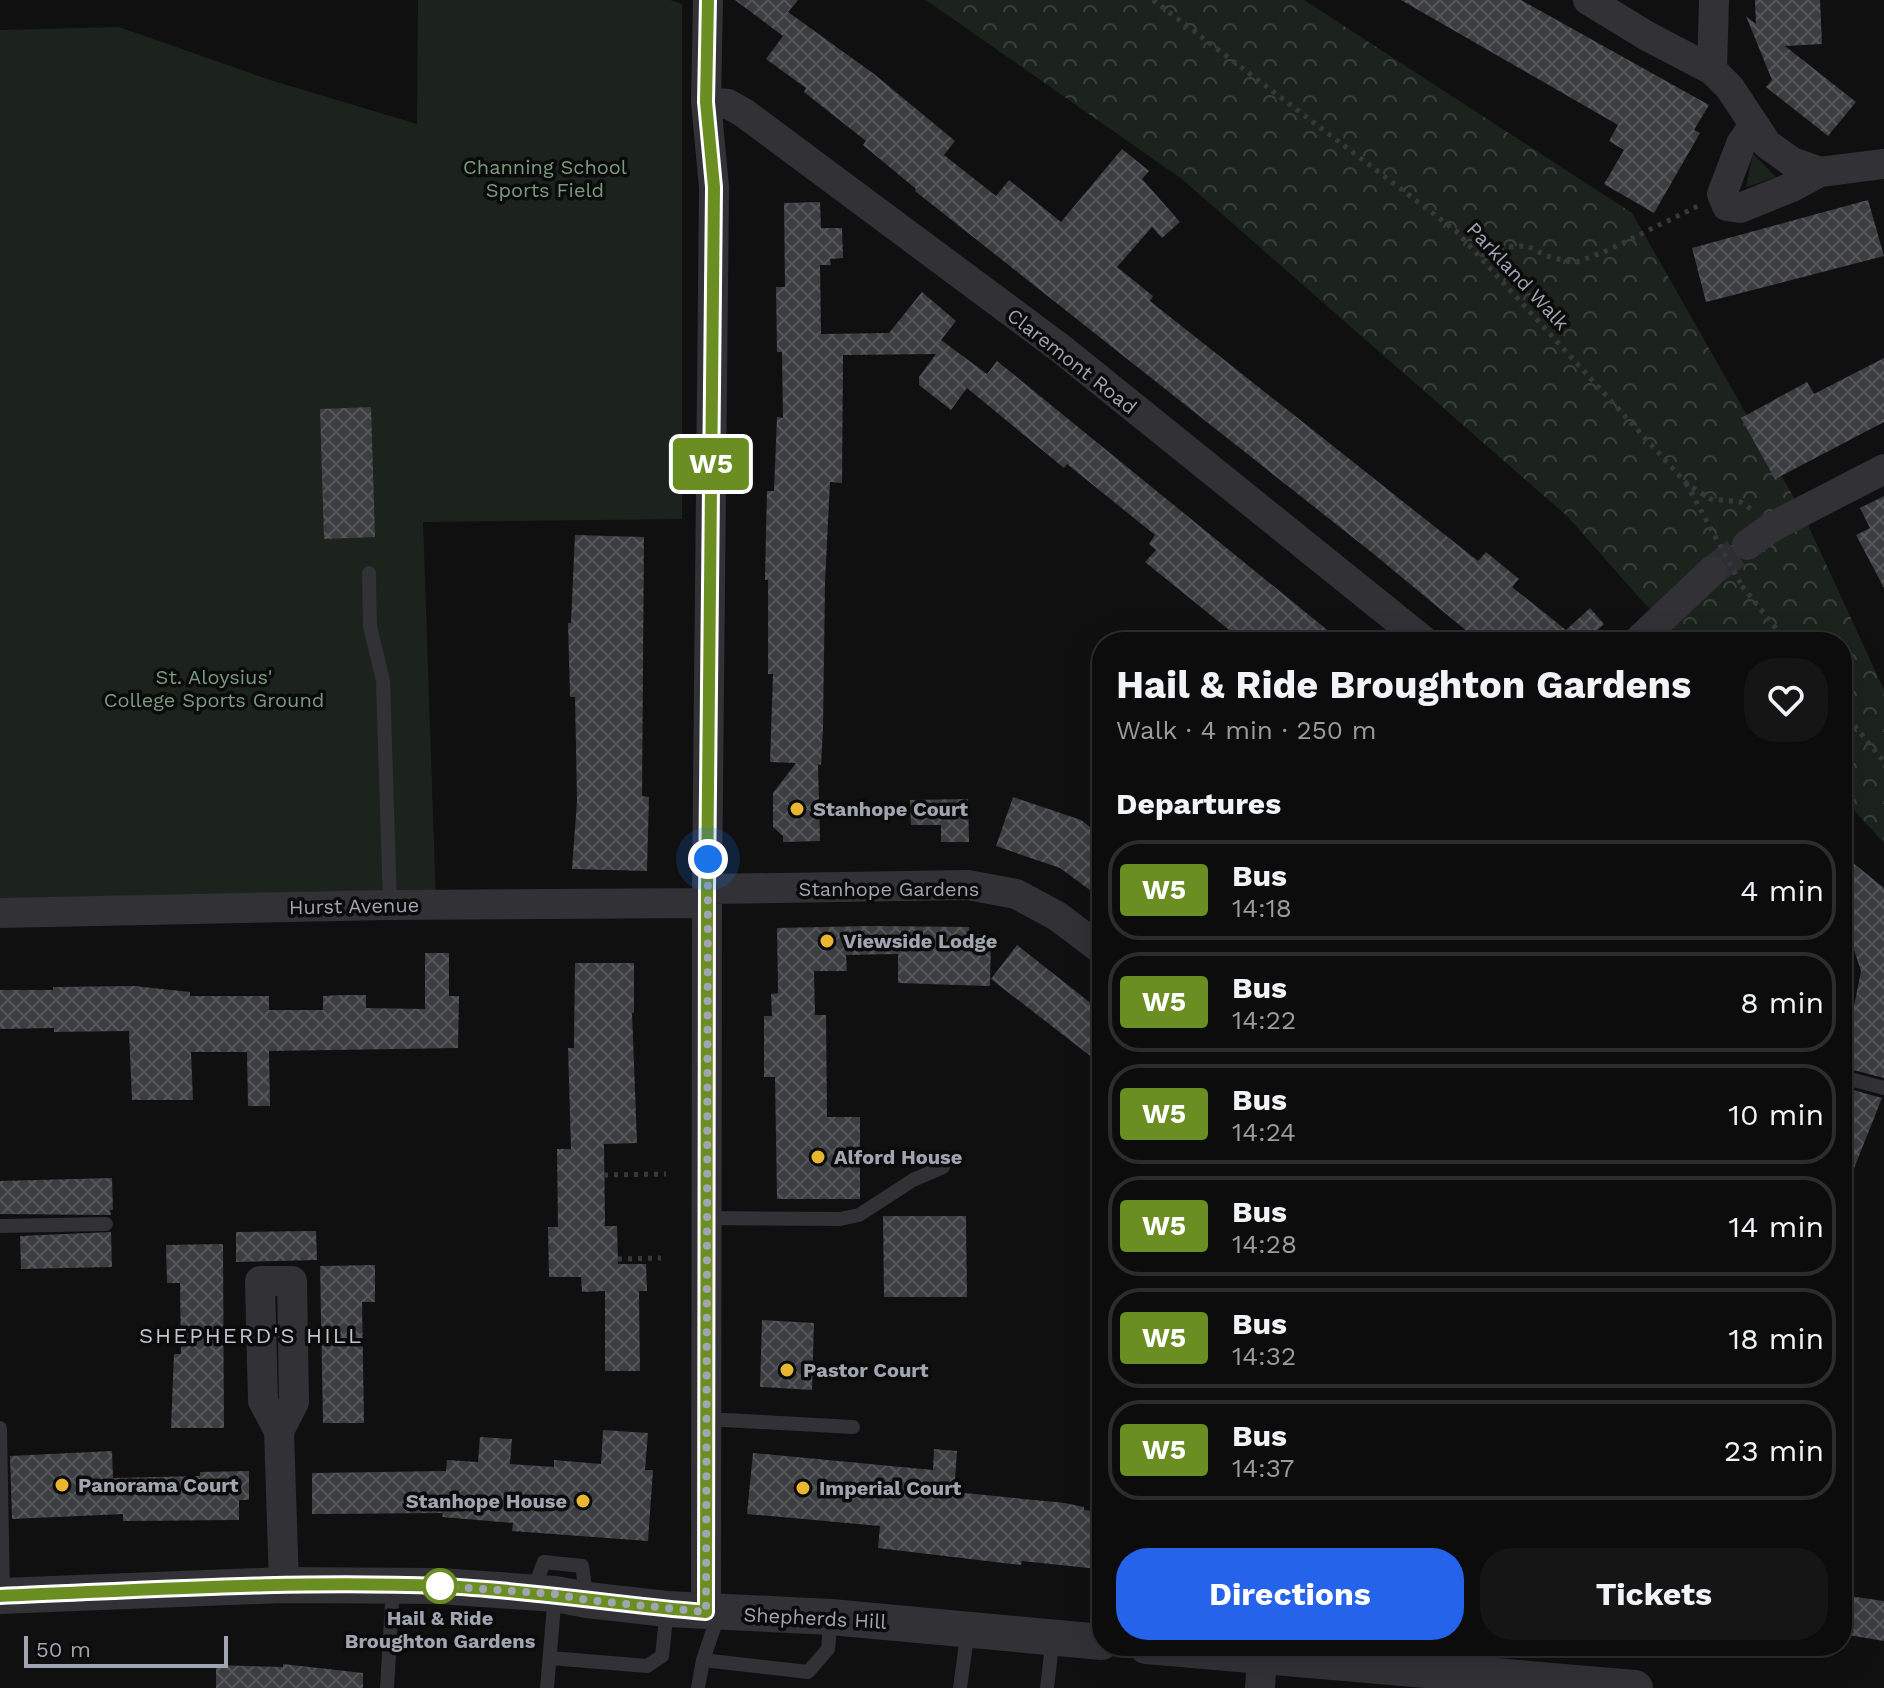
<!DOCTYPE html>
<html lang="en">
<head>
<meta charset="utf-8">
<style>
	body { margin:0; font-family:"Work Sans",sans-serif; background:#151516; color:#f1f3f6; height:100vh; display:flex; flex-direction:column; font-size:30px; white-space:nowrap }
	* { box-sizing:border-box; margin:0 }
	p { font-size:26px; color:#9a9b9d }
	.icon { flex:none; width:44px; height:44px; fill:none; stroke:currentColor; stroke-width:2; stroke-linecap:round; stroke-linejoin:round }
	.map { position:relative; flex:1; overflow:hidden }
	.side { position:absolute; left:1092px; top:632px; width:760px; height:1024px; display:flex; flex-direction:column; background:#0c0c0d; border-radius:32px; box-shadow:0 8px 32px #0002,0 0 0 2px #2c2c2e }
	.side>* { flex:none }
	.badge { padding:0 16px; border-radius:6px; font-size:28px; line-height:52px }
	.scale { position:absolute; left:24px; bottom:20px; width:204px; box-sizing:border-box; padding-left:8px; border:4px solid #a1a5b1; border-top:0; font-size:22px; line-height:28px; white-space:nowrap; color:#a1a5b1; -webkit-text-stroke:6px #0b0b0c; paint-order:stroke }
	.you { position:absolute; width:40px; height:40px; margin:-20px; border:6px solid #fff; border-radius:50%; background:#1a73e8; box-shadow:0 0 0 12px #1a73e833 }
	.map>.badge { position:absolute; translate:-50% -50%; box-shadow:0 0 0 4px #fff }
	h2 { padding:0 24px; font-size:30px; line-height:72px }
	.round { display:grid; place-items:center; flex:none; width:84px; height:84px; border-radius:32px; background:#151516 }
	.headline { display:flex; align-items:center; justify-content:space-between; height:136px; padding:0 24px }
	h1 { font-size:38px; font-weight:700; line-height:60px }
	.cta { display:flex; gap:16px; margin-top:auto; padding:16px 24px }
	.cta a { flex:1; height:92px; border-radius:32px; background:#2563eb; color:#fff; font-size:32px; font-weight:700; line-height:92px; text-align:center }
	.cta a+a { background:#151516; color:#f1f3f6 }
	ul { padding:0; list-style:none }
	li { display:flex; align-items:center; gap:24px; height:100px; margin:0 16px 12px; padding:0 8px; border:4px solid #2c2c2e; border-radius:32px }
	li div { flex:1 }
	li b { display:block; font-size:30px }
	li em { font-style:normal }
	li .badge { min-width:88px; font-weight:700; text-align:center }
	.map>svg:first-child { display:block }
	.green { fill:#1c231d }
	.forest { fill:url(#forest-crowns) }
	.building { fill:url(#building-cross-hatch) }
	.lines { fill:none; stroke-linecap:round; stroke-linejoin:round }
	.minor-tunnel { stroke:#2d2e31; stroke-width:30; stroke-dasharray:30 15; stroke-linecap:butt }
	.path { stroke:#37383d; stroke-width:5; stroke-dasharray:4 6; stroke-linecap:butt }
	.service { stroke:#313136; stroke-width:14 }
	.minor { stroke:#313136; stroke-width:30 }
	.tertiary { stroke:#313136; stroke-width:36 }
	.path-bridge { stroke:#37383d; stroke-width:5; stroke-dasharray:4 6; stroke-linecap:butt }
	.line-casing { stroke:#fff; stroke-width:18 }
	.line { stroke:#6b8e23; stroke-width:12 }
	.walk { stroke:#a1a5b1; stroke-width:8; stroke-dasharray:0 14.4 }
	.poi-dot { fill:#e8b631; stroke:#0b0b0c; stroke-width:3 }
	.stop-dot { fill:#fff; stroke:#6b8e23; stroke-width:4 }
	.labels { text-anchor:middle; stroke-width:7; stroke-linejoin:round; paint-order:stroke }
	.park-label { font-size:20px; fill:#799c7d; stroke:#0b0b0c }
	.street-label { font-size:20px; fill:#a1a5b1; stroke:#0b0b0c }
	.poi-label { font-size:20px; font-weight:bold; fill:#a1a5b1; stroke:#0b0b0c; text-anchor:start }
	.stop-label { font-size:20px; font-weight:bold; fill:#a1a5b1; stroke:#0b0b0c }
	.neighbourhood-label { font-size:22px; letter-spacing:2px; fill:#c2c4ce; stroke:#0b0b0c }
</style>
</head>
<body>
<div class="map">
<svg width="1884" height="1688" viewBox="0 0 1884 1688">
	<defs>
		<pattern id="forest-crowns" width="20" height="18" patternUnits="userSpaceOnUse" patternTransform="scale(2)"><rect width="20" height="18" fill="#1c231d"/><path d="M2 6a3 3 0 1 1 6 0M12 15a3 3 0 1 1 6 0" fill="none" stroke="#3a403b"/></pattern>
		<pattern id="building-cross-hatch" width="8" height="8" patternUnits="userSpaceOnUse" patternTransform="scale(2)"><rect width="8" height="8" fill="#3c3d41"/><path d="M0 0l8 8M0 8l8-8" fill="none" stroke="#55565a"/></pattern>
	</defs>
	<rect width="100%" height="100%" fill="#101011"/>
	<path class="green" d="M 418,0 L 670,0 L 682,4 L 682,519 L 423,522 L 436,904 L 0,913 L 0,30 L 119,27 L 270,80 L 417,124 Z
		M 1753,154 L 1776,177 L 1746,187 Z"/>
	<path class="forest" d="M 926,0 L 1304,0 L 1632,213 L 1802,512 L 1884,690 L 1884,843 L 1842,797 L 1842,642 L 1687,642 L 1645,604 L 1568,517 L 1182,179 Z"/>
	<path class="building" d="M 735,0 L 798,0 L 788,12 L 874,74 L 955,141 L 944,155 L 996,196 L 1009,180 L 1061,222 L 1122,149 L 1149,171 L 1142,179 L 1180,222 L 1162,238 L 1152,227 L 1117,267 L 1153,296 L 1150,301 L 1478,561 L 1486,552 L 1519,579 L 1512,587 L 1566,630 L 1590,608 L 1604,624 L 1584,642 L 1480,642 L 1370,551 L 915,191 L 916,189 L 863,145 L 866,141 L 804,92 L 806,88 L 766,59 L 783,36 Z
		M 1401,0 L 1521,0 L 1709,105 L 1694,130 L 1700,133 L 1654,213 L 1604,184 L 1624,150 L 1609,141 L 1618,125 Z
		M 1755,0 L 1820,0 L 1822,44 L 1785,46 L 1856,102 L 1828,136 L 1766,87 L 1772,80 L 1746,16 L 1756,24 Z
		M 1868,200 L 1884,256 L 1706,302 L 1692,248 Z
		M 820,202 L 821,228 L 842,228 L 843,258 L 830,259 L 831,265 L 820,265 L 821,334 L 889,333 L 922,292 L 956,321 L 941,340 L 987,374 L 997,361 L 1342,642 L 1244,642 L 1145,562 L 1156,550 L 1149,544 L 1155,535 L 1067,464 L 1064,468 L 967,388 L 951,410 L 919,385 L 919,377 L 936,354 L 843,355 L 842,483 L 830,482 L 825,582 L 823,729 L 821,765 L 818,764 L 820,841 L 783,842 L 783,836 L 773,827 L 773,793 L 796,763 L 770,762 L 773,674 L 768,674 L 768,580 L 765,580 L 767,491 L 774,491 L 777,417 L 783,418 L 782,352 L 777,352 L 776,287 L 785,287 L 784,203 Z
		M 1884,358 L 1884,422 L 1775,479 L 1741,418 L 1807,382 L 1814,394 Z
		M 371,407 L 375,537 L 324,539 L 320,409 Z
		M 1884,496 L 1884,588 L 1856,535 L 1870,528 L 1860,508 Z
		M 575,535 L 644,537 L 642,796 L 649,797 L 647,871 L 572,869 L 577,801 L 576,748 L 575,697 L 570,697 L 568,623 L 571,623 Z
		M 1013,797 L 1081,820 L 1102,836 L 1102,899 L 1060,868 L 996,846 Z
		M 968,799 L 969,842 L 941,842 L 941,825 L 911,825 L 910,800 Z
		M 1842,854 L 1884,888 L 1884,1078 L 1842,1067 L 1861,971 L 1854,950 L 1842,933 Z
		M 869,926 L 969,927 L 970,934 L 991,935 L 990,986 L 898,983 L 898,954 L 846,955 L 847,971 L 814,971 L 815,1015 L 826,1015 L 827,1117 L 860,1117 L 860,1199 L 777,1199 L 775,1077 L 764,1077 L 764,1016 L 772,1016 L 771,994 L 778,993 L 777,928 Z
		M 1017,945 L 1102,1012 L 1102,1065 L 991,979 Z
		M 425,953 L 449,953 L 449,996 L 459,996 L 458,1048 L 269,1051 L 270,1106 L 248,1106 L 247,1052 L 191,1052 L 193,1100 L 132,1100 L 129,1031 L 54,1032 L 54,1028 L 0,1029 L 0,990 L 53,990 L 53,987 L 134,986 L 190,992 L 190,996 L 269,996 L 269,1010 L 323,1010 L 323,996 L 344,995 L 366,995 L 366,1008 L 425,1009 Z
		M 575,963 L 634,963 L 634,1013 L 632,1013 L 637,1143 L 604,1144 L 605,1226 L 617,1226 L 618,1264 L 646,1264 L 647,1291 L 639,1291 L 640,1371 L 605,1371 L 605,1291 L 582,1292 L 581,1277 L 549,1277 L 548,1227 L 558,1227 L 557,1149 L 571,1149 L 568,1048 L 574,1048 Z
		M 1842,1087 L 1882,1098 L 1843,1196 L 1842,1196 Z
		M 112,1178 L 113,1210 L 110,1210 L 111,1215 L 0,1214 L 0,1181 Z
		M 883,1216 L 966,1216 L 967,1297 L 884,1297 Z
		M 316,1231 L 317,1260 L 236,1262 L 236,1232 Z
		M 111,1232 L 112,1267 L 21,1269 L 20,1236 Z
		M 223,1244 L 224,1428 L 171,1428 L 174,1354 L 181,1354 L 180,1283 L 167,1283 L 166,1245 Z
		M 375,1265 L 375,1302 L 362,1302 L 364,1423 L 323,1423 L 320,1266 Z
		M 762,1320 L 814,1323 L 812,1390 L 760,1387 Z
		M 603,1430 L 648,1433 L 645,1470 L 653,1470 L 648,1541 L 512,1531 L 513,1523 L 442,1517 L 443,1513 L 312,1514 L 312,1473 L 446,1471 L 447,1460 L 478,1462 L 480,1437 L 512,1439 L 510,1464 L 554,1467 L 554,1460 L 601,1464 Z
		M 934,1449 L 957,1451 L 954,1492 L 1065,1503 L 1084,1507 L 1084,1510 L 1102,1512 L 1102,1564 L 1099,1563 L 1098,1569 L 1022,1561 L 1021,1565 L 878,1548 L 880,1526 L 747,1514 L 753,1453 L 933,1470 Z
		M 112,1451 L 113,1478 L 200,1476 L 200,1472 L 249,1471 L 249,1500 L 239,1500 L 239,1520 L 123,1521 L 123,1514 L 12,1519 L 10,1456 Z
		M 1842,1595 L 1884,1601 L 1884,1641 L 1842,1634 Z
		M 283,1664 L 363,1673 L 363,1688 L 216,1688 L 216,1665 L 283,1667 Z"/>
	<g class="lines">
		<path class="minor-tunnel" d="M 1712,571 L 1747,545"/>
		<path class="path" d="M 1153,0 L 1456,231 L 1686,483 L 1710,499 L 1741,502 L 1751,509
			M 1481,254 L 1482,255 L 1505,247 L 1527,246 L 1547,256 L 1574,263 L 1604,252 L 1700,205
			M 1742,586 L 1787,642
			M 1842,710 L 1884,762
			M 604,1175 L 666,1174
			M 618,1259 L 661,1258"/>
		<path class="service" d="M 369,573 L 370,626 L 383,681 L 390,905
			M 1842,1077 L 1884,1088
			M 707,1218 L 840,1219 L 859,1215 L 913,1180 L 943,1167
			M 0,1226 L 106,1224
			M 707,1419 L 853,1427
			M 0,1428 L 3,1595
			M 533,1591 L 544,1562 L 582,1566 L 587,1600
			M 550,1658 L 647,1666 L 662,1656 L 667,1609
			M 703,1660 L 808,1672 L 828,1649 L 831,1617
			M 387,1688 L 393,1586
			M 547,1688 L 555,1594
			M 698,1688 L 703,1660 L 719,1613
			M 960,1688 L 968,1629
			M 1047,1688 L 1053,1637"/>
		<path class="minor" d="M 1588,0 L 1647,36 L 1712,70 L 1730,88 L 1767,144 L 1792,162 L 1820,172 L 1884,164
			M 1712,70 L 1714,0
			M 706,102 L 728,104 L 744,113 L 1060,348 L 1425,642
			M 1754,125 L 1741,144 L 1722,194 L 1727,206 L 1740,208 L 1792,187 L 1820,172
			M 1747,545 L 1772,527 L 1884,469
			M 1637,642 L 1712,571
			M 707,889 L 968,885 L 1016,894 L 1057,916 L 1102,950
			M 0,913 L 390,905 L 707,903
			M 279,1431 L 294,1402 L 292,1281 L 260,1281 L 263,1401 L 279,1431 L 284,1585
			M 706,1612 L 707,889 L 714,187 L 706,102 L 708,0
			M 1260,1688 L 1262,1657"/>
		<path class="tertiary" d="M 0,1596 L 284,1585 L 440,1586 L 555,1594 L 587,1600 L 667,1609 L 831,1617 L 1102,1642
			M 1146,1646 L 1635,1688"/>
		<path class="path-bridge" d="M 1686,483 L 1742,586"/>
	</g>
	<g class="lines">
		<defs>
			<path id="line" d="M 0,1596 C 147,1590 295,1580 442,1586 C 530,1590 618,1605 706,1612 L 707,889 L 714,187 L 706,102 L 708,0"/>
		</defs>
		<use href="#line" class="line-casing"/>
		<use href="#line" class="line"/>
		<path class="walk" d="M 440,1586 L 555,1594 L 587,1600 L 706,1612 L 708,859"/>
	</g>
	<g class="poi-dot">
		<circle cx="797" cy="809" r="8"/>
		<circle cx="827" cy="941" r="8"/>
		<circle cx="818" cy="1157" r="8"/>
		<circle cx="787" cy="1370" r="8"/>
		<circle cx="62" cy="1485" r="8"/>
		<circle cx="803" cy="1488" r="8"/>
		<circle cx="583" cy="1501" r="8"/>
	</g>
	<circle class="stop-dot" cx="440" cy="1586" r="16"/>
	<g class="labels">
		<g class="park-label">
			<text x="545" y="174">Channing School<tspan x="545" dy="23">Sports Field</tspan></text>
			<text x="214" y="684">St. Aloysius'<tspan x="214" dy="23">College Sports Ground</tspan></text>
		</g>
		<g class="street-label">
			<text transform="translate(1518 276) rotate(47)" y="7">Parkland Walk</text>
			<text transform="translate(1072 361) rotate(38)" y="7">Claremont Road</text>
			<text x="889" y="896">Stanhope Gardens</text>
			<text transform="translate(354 906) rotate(-1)" y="7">Hurst Avenue</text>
			<text transform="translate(815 1618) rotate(3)" y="7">Shepherds Hill</text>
		</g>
		<g class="poi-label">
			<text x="813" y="816">Stanhope Court</text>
			<text x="843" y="948">Viewside Lodge</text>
			<text x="834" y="1164">Alford House</text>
			<text x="803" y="1377">Pastor Court</text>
			<text x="78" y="1492">Panorama Court</text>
			<text x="819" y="1495">Imperial Court</text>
			<text x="567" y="1508" text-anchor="end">Stanhope House</text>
		</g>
		<g class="stop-label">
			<text x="440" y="1625">Hail &amp; Ride<tspan x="440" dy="23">Broughton Gardens</tspan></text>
		</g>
		<g class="neighbourhood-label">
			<text x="251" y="1343">SHEPHERD'S HILL</text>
		</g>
	</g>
</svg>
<div class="scale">50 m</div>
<div class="you" style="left:708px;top:859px"></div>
<b class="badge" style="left:711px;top:464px;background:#6b8e23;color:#fff">W5</b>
<section class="side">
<div class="headline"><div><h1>Hail &amp; Ride Broughton Gardens</h1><p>Walk · 4 min · 250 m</p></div><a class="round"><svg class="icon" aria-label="heart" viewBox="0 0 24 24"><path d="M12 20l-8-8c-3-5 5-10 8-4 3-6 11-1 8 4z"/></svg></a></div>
<h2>Departures</h2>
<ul>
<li><span class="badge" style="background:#6b8e23;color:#fff">W5</span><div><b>Bus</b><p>14:18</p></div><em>4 min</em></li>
<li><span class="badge" style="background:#6b8e23;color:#fff">W5</span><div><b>Bus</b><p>14:22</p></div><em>8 min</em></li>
<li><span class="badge" style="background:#6b8e23;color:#fff">W5</span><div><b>Bus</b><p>14:24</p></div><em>10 min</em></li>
<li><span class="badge" style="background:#6b8e23;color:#fff">W5</span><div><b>Bus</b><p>14:28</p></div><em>14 min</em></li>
<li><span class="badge" style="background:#6b8e23;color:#fff">W5</span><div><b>Bus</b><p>14:32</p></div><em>18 min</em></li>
<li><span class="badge" style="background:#6b8e23;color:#fff">W5</span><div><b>Bus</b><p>14:37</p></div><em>23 min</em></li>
</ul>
<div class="cta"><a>Directions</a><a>Tickets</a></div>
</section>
</div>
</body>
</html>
